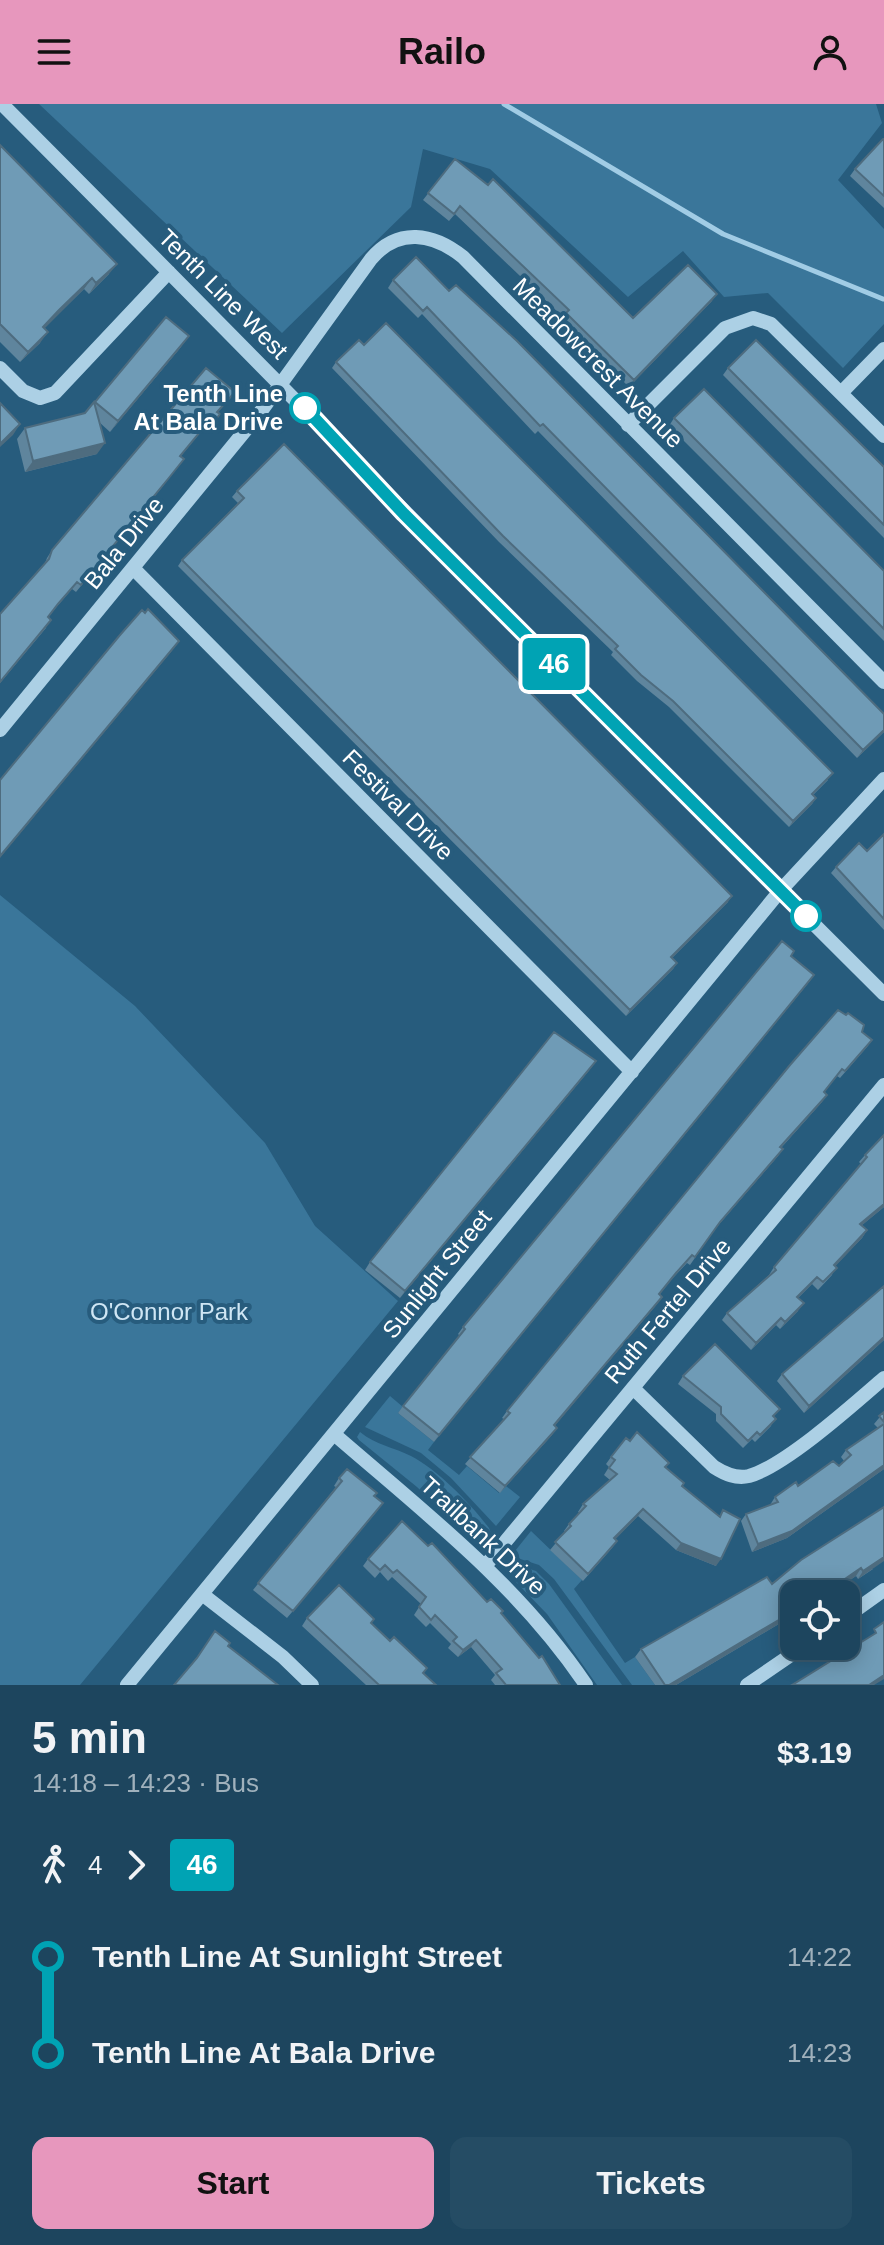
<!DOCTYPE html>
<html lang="en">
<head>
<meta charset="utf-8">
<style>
	body { margin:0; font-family:Arial,sans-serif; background:#254c64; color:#f1f3f6; height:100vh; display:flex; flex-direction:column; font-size:30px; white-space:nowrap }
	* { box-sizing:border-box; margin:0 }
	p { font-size:26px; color:#a0b1bc }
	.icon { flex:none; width:44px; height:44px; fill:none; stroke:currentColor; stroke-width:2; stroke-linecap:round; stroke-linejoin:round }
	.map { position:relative; height:1581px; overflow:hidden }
	.side { display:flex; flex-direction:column; background:#1d455e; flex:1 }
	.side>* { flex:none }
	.badge { padding:0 16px; border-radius:6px; font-size:28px; line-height:52px }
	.buttons { position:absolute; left:780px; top:1476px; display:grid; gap:16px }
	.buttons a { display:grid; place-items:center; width:80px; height:80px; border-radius:16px; background:#1d455e; box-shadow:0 4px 20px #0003,0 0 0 2px #3b5d73; font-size:40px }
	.map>.badge { position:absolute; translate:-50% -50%; box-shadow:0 0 0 4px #fff }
	.legs { display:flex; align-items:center; gap:12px; height:88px; padding:0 32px; font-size:26px }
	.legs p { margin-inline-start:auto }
	.summary { display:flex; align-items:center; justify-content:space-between; height:136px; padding:0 32px }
	h1 { font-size:44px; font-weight:600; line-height:60px }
	.primary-button { display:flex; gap:16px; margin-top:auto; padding:16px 32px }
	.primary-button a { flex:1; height:92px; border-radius:16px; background:#e797bd; color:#111; font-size:32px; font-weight:600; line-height:92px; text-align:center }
	.primary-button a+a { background:#254c64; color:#f1f3f6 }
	ul { padding:0 32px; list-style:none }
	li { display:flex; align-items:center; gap:28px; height:96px; font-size:30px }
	li i { display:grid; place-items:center; width:12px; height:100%; margin:0 10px; background:currentColor }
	li i::after { content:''; width:20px; height:20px; margin:-10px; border:6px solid; border-radius:50%; background:#1d455e }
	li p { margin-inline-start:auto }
	li:first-child i { background:linear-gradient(#0000 50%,currentColor 0) }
	li:last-child i { background:linear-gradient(currentColor 50%,#0000 0) }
	header { display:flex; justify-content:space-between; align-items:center; height:104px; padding:0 32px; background:#e797bd; color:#111; font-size:36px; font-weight:600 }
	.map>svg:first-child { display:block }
	.green { fill:#3a769a }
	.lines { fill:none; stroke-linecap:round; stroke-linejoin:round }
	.stream { stroke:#a1cce5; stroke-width:5 }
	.minor { stroke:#acd0e5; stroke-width:14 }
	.wall { fill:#5f859d }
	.shaded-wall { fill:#4e6c7f }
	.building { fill:#6f9bb6; stroke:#4e6c7f; stroke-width:2 }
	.line-1-casing { stroke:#fff; stroke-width:18 }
	.line-1 { stroke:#00a3b4; stroke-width:12 }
	.stop-1-dot { fill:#fff; stroke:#00a3b4; stroke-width:4 }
	.labels { text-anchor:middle; stroke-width:8; stroke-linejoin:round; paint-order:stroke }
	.street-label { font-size:24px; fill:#fff; stroke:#275c7d }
	.stop-label { font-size:24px; font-weight:bold; fill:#fff; stroke:#275c7d; text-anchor:end }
	.park-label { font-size:24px; fill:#cfe6f4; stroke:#275c7d }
</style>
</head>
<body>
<header><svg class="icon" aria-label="menu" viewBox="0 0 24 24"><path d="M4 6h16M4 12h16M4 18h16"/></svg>Railo<svg class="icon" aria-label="person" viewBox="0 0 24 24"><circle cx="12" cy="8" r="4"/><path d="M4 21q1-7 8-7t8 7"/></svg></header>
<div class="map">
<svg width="884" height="1581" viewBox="0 0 884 1581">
	<rect width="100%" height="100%" fill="#275c7d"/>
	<path class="green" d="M 39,0 L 876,0 L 882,19 L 838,76 L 884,125 L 884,220 L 843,264 L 768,189 L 724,193 L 683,147 L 628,193 L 490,65 L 423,45 L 411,103 L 282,229 Z
		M 0,791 L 135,902 L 265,1039 L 315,1122 L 398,1197 L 80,1581 L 0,1581 Z
		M 390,1292 L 403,1303 L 398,1309 L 434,1338 L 428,1346 L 459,1371 L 467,1362 L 499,1389 L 506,1382 L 520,1393 L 496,1422 L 451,1374 L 421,1349 L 365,1323 Z
		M 360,1328 C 376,1341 393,1343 411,1352 C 438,1366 471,1400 489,1424 L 491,1429 L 482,1440 L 475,1438 L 417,1383 L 359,1336 L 357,1333 Z
		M 531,1427 L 582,1476 L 574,1485 L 625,1559 L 635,1553 L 655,1581 L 632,1581 L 554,1475 L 539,1461 L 511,1452 Z
		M 508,1458 L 536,1467 L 549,1480 L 622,1581 L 597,1581 L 547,1510 L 514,1476 Z"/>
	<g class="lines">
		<path class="stream" d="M 504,0 L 723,130 L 883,195"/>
		<path class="minor" d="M 2,0 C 297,296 588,596 884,890
			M 0,264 L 23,287 L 40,294 L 55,289 L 169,168
			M 841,289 L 884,245
			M 628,321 L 725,224 L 753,214 L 771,220 L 884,332
			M 133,464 L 632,968
			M 0,626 L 262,306 L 371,155 C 398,123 433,129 463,153 L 884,578
			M 633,1284 L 714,1363 C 725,1370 736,1375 749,1372 C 785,1362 854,1300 884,1274
			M 334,1330 C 425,1409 518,1480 586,1581
			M 486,1461 L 884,981
			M 202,1490 L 283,1553 L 312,1581
			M 846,1513 L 884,1486
			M 127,1581 L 780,787 L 884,675
			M 747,1581 L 804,1542"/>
	</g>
	<path class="wall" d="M 884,35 L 884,104 L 850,72 L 855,65 Z
		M 0,41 L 109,170 L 89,190 L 84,185 L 51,217 L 44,224 L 40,239 L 20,258 L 0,238 Z
		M 455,55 L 633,214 L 712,197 L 629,283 L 561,216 L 563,213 L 455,110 L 449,117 L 423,96 Z
		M 393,176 L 449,187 L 884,610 L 884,628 L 857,654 L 538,327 L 535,330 L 422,210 L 418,214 L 388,184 Z
		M 166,213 L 181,243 L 110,328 L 99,318 L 97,350 L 25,368 L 17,335 L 25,324 L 85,309 Z
		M 336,258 L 828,676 L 813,691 L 816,694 L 812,700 L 789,723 L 669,603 L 637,577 L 611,551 L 613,548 L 499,438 L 332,264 Z
		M 728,264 L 884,363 L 884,434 L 723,271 Z
		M 235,288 L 218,308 L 220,310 L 215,318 L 207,327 L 204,324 L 180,353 L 163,382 L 76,488 L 72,485 L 53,507 L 48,514 L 46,524 L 0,579 L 0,510 L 45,459 L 47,454 L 52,446 Z
		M 674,314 L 884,467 L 884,537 L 669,322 Z
		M 237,387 L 728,798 L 672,854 L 677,859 L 673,865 L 626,912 L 178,462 L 182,456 L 238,399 L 232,393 Z
		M 884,730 L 884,826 L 831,769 L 836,763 L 867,747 Z
		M 791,852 L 814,871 L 809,878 L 434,1338 L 398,1309 L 403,1302 L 460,1232 L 458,1230 L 463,1223 Z
		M 862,928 L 872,936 L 867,943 L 840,974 L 837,972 L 824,988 L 822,998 L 781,1044 L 778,1052 L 715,1125 L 690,1161 L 687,1159 L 671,1176 L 659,1191 L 657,1200 L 554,1322 L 552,1331 L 500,1389 L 465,1360 L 504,1315 L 502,1314 L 507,1307 Z
		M 591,964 L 400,1194 L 365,1166 L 370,1158 Z
		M 884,1031 L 884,1103 L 862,1121 L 867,1126 L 862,1134 L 835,1162 L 832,1171 L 818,1186 L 812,1180 L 798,1194 L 798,1207 L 780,1225 L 776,1221 L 751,1246 L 722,1216 L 727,1209 L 769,1171 L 774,1163 L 861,1060 L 859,1058 L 865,1051 Z
		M 884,1182 L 884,1236 L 804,1309 L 777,1277 L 782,1270 Z
		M 683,1272 L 774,1313 L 771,1322 L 755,1338 L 752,1335 L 743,1344 L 716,1317 L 716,1310 L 678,1280 Z
		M 884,1308 L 884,1365 L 787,1434 L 752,1448 L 741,1417 L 746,1410 L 770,1401 L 775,1393 L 839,1362 L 844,1357 L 841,1353 L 846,1346 L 878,1324 L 874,1320 Z
		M 611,1353 L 666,1363 L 682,1382 L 719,1413 L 723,1406 L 716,1462 L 676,1446 L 638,1412 L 615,1435 L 617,1437 L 612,1444 L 583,1477 L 550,1446 L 565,1428 L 564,1427 L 569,1420 L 580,1409 L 578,1408 L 583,1400 L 610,1376 L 604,1371 L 609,1363 L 606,1360 Z
		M 339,1374 L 374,1392 L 378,1406 L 287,1514 L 253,1486 L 336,1383 L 334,1382 Z
		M 368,1455 L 487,1498 L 501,1510 L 560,1581 L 495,1581 L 491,1576 L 495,1571 L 471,1543 L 458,1553 L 448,1544 L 451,1540 L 430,1519 L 426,1523 L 414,1511 L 421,1500 L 392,1473 L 388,1477 L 380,1468 L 375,1474 L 363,1462 Z
		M 801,1456 L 873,1465 L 858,1475 L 856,1472 L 829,1490 L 794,1490 L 793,1520 L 789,1514 L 676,1581 L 655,1581 L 635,1553 L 641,1545 L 772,1480 Z
		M 307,1514 L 371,1519 L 390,1537 L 427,1564 L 423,1569 L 436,1581 L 366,1581 L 302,1522 Z"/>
	<path class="shaded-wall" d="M 117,160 L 109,170 L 89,190 L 96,179 Z
		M 92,174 L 84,185 L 35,234 L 43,223 Z
		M 717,190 L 712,197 L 629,283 L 634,276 Z
		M 48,228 L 40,239 L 20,258 L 28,248 Z
		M 189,232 L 181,243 L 110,328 L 118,317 Z
		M 20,320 L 13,331 L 0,343 L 0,340 Z
		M 105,339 L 97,350 L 25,368 L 33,357 Z
		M 179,537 L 171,548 L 0,754 L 0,752 Z
		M 884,626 L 884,628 L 857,654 L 863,646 Z
		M 816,694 L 812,700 L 789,723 L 793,717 Z
		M 732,792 L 728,798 L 667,859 L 671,853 Z
		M 677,859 L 673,865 L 626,912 L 630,906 Z
		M 814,871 L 809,878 L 434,1338 L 439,1331 Z
		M 596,957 L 591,964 L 400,1194 L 405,1187 Z
		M 827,991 L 822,998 L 775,1050 L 780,1043 Z
		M 783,1045 L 778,1052 L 715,1125 L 720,1118 Z
		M 884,1100 L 884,1103 L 855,1127 L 860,1120 Z
		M 867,1126 L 862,1134 L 829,1169 L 834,1161 Z
		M 817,1173 L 812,1180 L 792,1200 L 797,1193 Z
		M 662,1193 L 657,1200 L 549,1329 L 554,1321 Z
		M 804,1199 L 798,1207 L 780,1225 L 785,1218 Z
		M 781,1214 L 776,1221 L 751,1246 L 756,1239 Z
		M 884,1233 L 884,1236 L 804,1309 L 809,1302 Z
		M 557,1324 L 552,1331 L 500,1389 L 505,1382 Z
		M 884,1361 L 884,1365 L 787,1434 L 752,1448 L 758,1440 Z
		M 643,1405 L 638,1412 L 609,1442 L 614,1434 Z
		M 681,1439 L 721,1455 L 716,1462 L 676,1446 Z
		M 884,1453 L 884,1457 L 858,1475 L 863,1467 Z
		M 861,1464 L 856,1472 L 829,1490 L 823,1490 Z
		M 794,1507 L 789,1514 L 676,1581 L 669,1581 Z
		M 476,1536 L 471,1543 L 458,1553 L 463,1546 Z
		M 884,1571 L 884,1575 L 874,1581 L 869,1581 Z"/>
	<path class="building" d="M 883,35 L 884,35 L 884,92 L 855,65 Z
		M 0,41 L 117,160 L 96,179 L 92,174 L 59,206 L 43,223 L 48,228 L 28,248 L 0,220 Z
		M 455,55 L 488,81 L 493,75 L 633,214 L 688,161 L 717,190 L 634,276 L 566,209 L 569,206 L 460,102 L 454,110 L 428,89 Z
		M 416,153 L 449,187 L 456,181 L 517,237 L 884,610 L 884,626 L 863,646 L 543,320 L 540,322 L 427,203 L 423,207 L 393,176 Z
		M 166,213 L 189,232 L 118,317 L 95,298 Z
		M 386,219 L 833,669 L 812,690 L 816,694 L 793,717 L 673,597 L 641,571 L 615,545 L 618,542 L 503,432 L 336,258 L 359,236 L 364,241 Z
		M 756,236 L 884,363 L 884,421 L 728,264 Z
		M 206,264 L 235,288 L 217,308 L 220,310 L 212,320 L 209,317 L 180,352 L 184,355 L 168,375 L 81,481 L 77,478 L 58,500 L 48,513 L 51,516 L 0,578 L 0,510 L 49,455 L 52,446 Z
		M 704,285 L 884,467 L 884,525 L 674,314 Z
		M 94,298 L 105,339 L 33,357 L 25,324 L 85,309 Z
		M 0,299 L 20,320 L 0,340 Z
		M 284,340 L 732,792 L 671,853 L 677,859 L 630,906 L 182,456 L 244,394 L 237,387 Z
		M 148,505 L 179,537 L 0,752 L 0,676 L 120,531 L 142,506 L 145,509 Z
		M 884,730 L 884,815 L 836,763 L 859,739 L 867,747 Z
		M 782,837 L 794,847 L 791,852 L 814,871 L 439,1331 L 403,1302 L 465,1225 L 463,1223 Z
		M 838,906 L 846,911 L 848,909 L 864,921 L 862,928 L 872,936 L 845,967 L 842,965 L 824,988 L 827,991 L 780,1043 L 783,1045 L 720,1118 L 695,1153 L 692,1151 L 676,1169 L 659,1190 L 662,1193 L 554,1321 L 557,1324 L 505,1382 L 470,1353 L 510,1309 L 507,1307 L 790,961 Z
		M 554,928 L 596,957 L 405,1187 L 370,1158 Z
		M 884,1031 L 884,1100 L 860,1120 L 867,1126 L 834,1161 L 837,1164 L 823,1178 L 817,1173 L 797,1193 L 804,1199 L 785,1218 L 781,1214 L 756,1239 L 727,1209 L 776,1166 L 774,1163 L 867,1053 L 865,1051 Z
		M 884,1182 L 884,1233 L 809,1302 L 782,1270 Z
		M 715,1240 L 780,1305 L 773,1312 L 776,1315 L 760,1331 L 757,1328 L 748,1337 L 721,1310 L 721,1303 L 683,1272 Z
		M 884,1308 L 884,1318 L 879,1312 Z
		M 884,1320 L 884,1361 L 792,1427 L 758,1440 L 746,1410 L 778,1398 L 775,1393 L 796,1378 L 798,1382 L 833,1357 L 839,1362 L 851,1351 L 846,1346 Z
		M 637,1328 L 669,1359 L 665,1363 L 684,1379 L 682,1382 L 720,1413 L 723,1406 L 740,1415 L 721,1455 L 681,1439 L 643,1405 L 614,1434 L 617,1437 L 588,1470 L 555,1438 L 571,1422 L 569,1420 L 586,1402 L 583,1400 L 617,1370 L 609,1364 L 615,1356 L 611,1353 L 626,1334 L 630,1337 Z
		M 347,1365 L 377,1389 L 374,1392 L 383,1399 L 293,1507 L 258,1479 L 342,1377 L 339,1374 Z
		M 884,1403 L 884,1453 L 863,1467 L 861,1464 L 823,1490 L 794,1490 L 794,1507 L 669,1581 L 665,1581 L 641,1545 L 767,1473 L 772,1480 L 801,1456 Z
		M 402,1417 L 428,1442 L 432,1439 L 487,1498 L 491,1495 L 503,1507 L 501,1509 L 539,1554 L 542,1552 L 560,1581 L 506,1581 L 496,1569 L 502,1565 L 476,1536 L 463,1546 L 453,1537 L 457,1533 L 435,1511 L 431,1516 L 419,1503 L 426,1493 L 397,1466 L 393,1469 L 385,1461 L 380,1466 L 368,1455 Z
		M 339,1481 L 374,1515 L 371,1519 L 390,1537 L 394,1533 L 427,1564 L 423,1569 L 436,1581 L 379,1581 L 307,1514 Z
		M 884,1518 L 884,1571 L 869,1581 L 792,1581 L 876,1529 L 874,1525 Z
		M 215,1527 L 230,1539 L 228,1542 L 278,1581 L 174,1581 L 197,1554 Z"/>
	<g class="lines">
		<defs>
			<path id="line-1" d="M 305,304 L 404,410 L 806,812"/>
		</defs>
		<use href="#line-1" class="line-1-casing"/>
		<use href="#line-1" class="line-1"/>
	</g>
	<g class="stop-1-dot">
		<circle cx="305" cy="304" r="14"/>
		<circle cx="806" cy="812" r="14"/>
	</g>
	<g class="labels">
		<g class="street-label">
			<text transform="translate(223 190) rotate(45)" y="8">Tenth Line West</text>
			<text transform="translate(598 259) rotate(45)" y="8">Meadowcrest Avenue</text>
			<text transform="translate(124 439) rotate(-51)" y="8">Bala Drive</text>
			<text transform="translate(398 701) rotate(45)" y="8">Festival Drive</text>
			<text transform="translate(437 1170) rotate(-51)" y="8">Sunlight Street</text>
			<text transform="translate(668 1207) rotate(-50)" y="8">Ruth Fertel Drive</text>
			<text transform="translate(483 1432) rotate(43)" y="8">Trailbank Drive</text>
		</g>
		<g class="stop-label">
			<text x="283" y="298">Tenth Line<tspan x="283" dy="28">At Bala Drive</tspan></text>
		</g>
		<g class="park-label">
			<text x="169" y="1216">O'Connor Park</text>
		</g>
	</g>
</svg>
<div class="buttons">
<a><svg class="icon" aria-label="locate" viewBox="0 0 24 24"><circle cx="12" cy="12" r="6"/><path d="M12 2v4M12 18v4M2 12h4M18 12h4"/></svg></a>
</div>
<b class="badge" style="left:554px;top:560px;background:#00a3b4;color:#fff">46</b>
</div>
<section class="side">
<div class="summary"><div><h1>5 min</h1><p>14:18 – 14:23 · Bus</p></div><b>$3.19</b></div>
<div class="legs"><svg class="icon" aria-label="walk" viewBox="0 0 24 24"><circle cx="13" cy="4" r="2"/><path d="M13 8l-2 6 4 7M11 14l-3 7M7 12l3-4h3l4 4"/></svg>4<svg class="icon" aria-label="forward" viewBox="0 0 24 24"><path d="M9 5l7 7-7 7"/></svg><b class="badge" style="background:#00a3b4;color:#fff">46</b></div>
<ul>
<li><i style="color:#00a3b4"></i><b>Tenth Line At Sunlight Street</b><p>14:22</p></li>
<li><i style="color:#00a3b4"></i><b>Tenth Line At Bala Drive</b><p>14:23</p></li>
</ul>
<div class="primary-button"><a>Start</a><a>Tickets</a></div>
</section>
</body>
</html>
